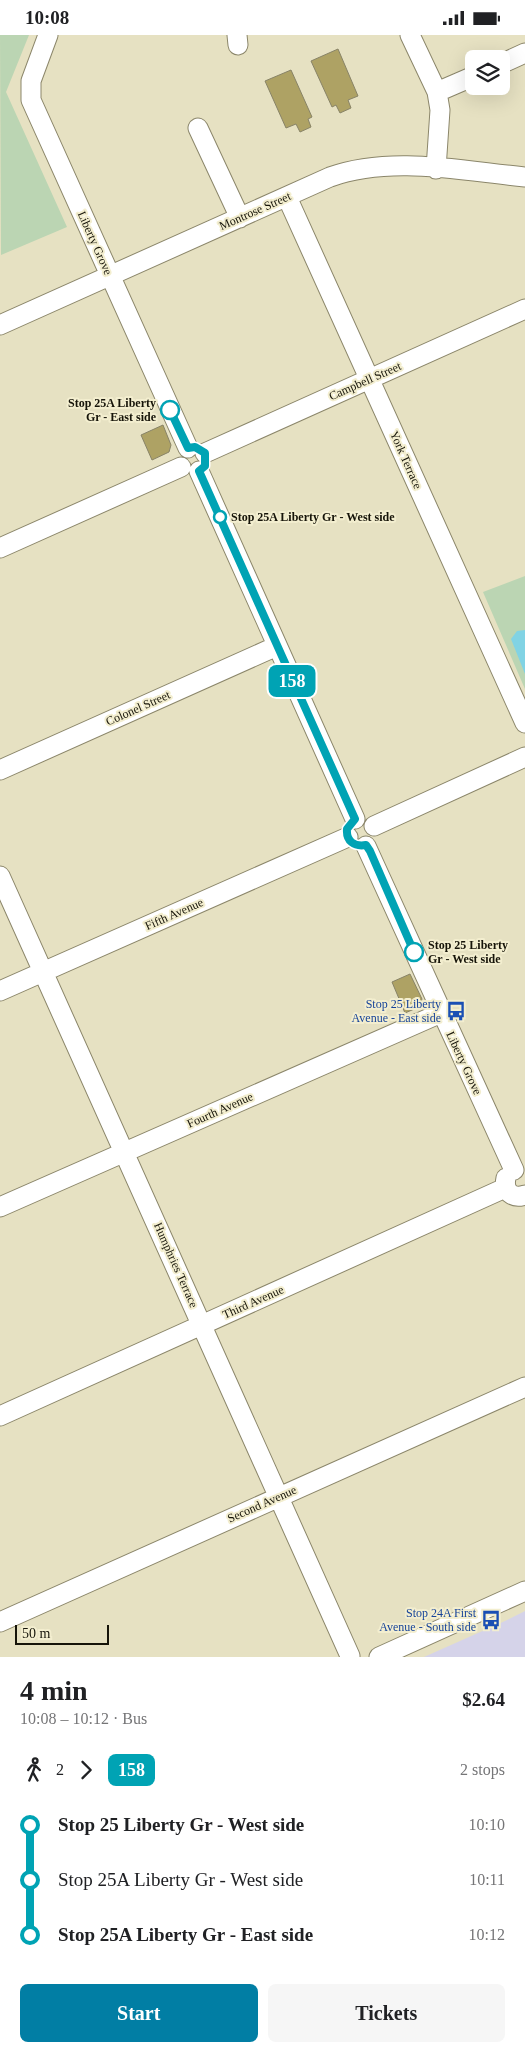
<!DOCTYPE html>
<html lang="en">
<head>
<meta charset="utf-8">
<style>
	body { margin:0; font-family:Georgia,serif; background:#f6f6f6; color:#202124; height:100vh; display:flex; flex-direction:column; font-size:19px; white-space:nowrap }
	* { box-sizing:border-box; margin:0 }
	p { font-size:16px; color:#757577 }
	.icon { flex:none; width:28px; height:28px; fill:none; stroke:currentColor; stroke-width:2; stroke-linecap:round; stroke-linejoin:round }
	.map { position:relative; height:1622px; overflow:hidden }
	.sheet { display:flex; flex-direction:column; background:#fff; flex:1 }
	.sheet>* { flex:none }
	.badge { padding:0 10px; border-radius:8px; font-size:18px; line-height:32px }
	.controls { position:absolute; left:465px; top:15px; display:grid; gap:10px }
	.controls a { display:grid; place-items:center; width:45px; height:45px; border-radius:8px; background:#fff; box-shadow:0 5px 20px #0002; font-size:25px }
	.scale { position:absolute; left:15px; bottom:12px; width:94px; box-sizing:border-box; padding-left:5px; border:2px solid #161409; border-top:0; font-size:14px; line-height:18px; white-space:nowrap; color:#161409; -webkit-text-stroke:4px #f3eecf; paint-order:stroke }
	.map>.badge { position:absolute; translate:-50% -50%; box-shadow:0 0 0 2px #fff }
	.legs { display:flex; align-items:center; gap:8px; height:55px; padding:0 20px; font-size:16px }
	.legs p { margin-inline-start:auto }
	.headline { display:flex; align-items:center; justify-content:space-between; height:85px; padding:0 20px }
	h1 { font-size:28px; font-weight:700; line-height:38px }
	.cta { display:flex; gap:10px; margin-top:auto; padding:10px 20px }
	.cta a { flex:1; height:58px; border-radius:8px; background:#017ea4; color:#fff; font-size:20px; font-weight:700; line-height:58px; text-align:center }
	.cta a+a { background:#f6f6f6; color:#202124 }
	ul { padding:0 20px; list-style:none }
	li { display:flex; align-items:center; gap:18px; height:55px; font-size:19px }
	li i { display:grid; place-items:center; width:8px; height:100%; margin:0 6px; background:currentColor }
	li i::after { content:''; width:12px; height:12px; margin:-6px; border:4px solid; border-radius:50%; background:#fff }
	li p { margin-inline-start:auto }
	li:first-child i { background:linear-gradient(#0000 50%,currentColor 0) }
	li:last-child i { background:linear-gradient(currentColor 50%,#0000 0) }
	.status { display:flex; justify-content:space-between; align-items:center; height:35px; padding:0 25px; background:#fff; direction:ltr }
	.status svg { height:14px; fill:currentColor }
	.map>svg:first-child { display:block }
	.commercial { fill:#d5d3e9 }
	.green { fill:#bbd5b3 }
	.water { fill:#81d3e4 }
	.building { fill:#aea264; stroke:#888367 }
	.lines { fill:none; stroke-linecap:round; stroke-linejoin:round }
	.minor-casing { stroke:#8b866a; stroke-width:21 }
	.minor { stroke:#fff; stroke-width:19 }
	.line-1-casing { stroke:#fff; stroke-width:11 }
	.line-1 { stroke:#00a3b4; stroke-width:8 }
	.stop-1-dot { fill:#fff; stroke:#00a3b4; stroke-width:2.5 }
	.labels { text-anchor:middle; stroke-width:4; stroke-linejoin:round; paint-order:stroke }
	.street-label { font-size:12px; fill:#161409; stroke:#f3eecf }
	.stop-label { font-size:12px; font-weight:bold; fill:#161409; stroke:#f3eecf; text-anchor:start }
	.transit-label { font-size:12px; fill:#164399; stroke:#f3eecf; text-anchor:end }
</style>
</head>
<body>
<div class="status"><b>10:08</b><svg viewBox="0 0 49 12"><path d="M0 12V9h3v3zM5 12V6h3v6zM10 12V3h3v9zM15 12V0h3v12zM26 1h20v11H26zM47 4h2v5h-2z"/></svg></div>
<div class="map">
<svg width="525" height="1622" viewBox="0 0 525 1622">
	<rect width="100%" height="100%" fill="#e6e1c2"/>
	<path class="commercial" d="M 525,1576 L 525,1622 L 424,1622 L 505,1586 Z"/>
	<path class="green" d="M 0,0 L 29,0 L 6,57 L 67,192 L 1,220 Z
		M 525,541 L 525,654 L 483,557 Z"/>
	<path class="water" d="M 525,595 L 525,639 L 511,604 L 517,596 Z"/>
	<path class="building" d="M 338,14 L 358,61 L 348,65 L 351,73 L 340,78 L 336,70 L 332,72 L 311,26 Z
		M 291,35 L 312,82 L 308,84 L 311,92 L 300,97 L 296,89 L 286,93 L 265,46 Z
		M 163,390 L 171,410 L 169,417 L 152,425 L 141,400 Z
		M 410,939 L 422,964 L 419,972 L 405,978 L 392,947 Z"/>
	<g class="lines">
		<defs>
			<path id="minor" d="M 48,0 L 31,46 L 31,65 L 188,413
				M 237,0 L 238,10
				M 410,0 L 437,57 L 440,75 L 436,134
				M 501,29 L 525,18
				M 437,57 L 474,41
				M 198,93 L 240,183
				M 287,162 L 525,688
				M 0,290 L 330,142 C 391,120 462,136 525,142
				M 205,418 L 525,274
				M 199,436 L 355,784
				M 0,513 L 181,432
				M 0,735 L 277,611
				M 374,791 L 525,722
				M 366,811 L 514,1135
				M 0,841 L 350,1621
				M 0,956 L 348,802
				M 506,1143 C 503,1157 513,1164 525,1160
				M 0,1172 L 441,978
				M 0,1381 L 505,1153
				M 0,1587 L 525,1352
				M 379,1622 L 525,1556"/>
		</defs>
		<use href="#minor" class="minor-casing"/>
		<use href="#minor" class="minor"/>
	</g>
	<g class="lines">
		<defs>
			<path id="line-1" d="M 170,375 L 188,413 L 195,412 L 205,418 L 205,431 L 199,436 L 355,784 L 347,794 C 346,806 354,812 366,810 L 370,816 L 414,917"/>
		</defs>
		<use href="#line-1" class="line-1-casing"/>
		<use href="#line-1" class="line-1"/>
	</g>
	<defs>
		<symbol id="bus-bare" viewBox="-9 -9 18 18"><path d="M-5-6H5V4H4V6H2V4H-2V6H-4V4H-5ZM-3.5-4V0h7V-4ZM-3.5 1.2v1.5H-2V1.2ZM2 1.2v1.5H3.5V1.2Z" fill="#1a4fb4" stroke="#f3eecf" stroke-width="2.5" paint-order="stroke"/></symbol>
	</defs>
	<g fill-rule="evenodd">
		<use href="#bus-bare" x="442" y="962" width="28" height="28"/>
		<use href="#bus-bare" x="477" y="1571" width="28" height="28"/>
	</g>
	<g class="stop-1-dot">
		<circle cx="170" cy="375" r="9"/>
		<circle cx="220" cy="482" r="6"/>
		<circle cx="414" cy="917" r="9"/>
	</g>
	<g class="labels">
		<g class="street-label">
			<text transform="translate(255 176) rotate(-24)" y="4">Montrose Street</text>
			<text transform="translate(95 208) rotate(66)" y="4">Liberty Grove</text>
			<text transform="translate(365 346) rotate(-24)" y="4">Campbell Street</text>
			<text transform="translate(406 425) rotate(66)" y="4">York Terrace</text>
			<text transform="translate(138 673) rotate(-24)" y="4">Colonel Street</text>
			<text transform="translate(174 879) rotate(-24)" y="4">Fifth Avenue</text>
			<text transform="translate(464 1028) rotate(65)" y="4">Liberty Grove</text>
			<text transform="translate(220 1075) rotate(-24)" y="4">Fourth Avenue</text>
			<text transform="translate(176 1230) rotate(66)" y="4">Humphries Terrace</text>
			<text transform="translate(253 1267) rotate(-24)" y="4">Third Avenue</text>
			<text transform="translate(262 1469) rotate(-24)" y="4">Second Avenue</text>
		</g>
		<g class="stop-label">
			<text x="156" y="372" text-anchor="end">Stop 25A Liberty<tspan x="156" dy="14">Gr - East side</tspan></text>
			<text x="231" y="486">Stop 25A Liberty Gr - West side</text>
			<text x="428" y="914">Stop 25 Liberty<tspan x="428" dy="14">Gr - West side</tspan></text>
		</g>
		<g class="transit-label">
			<text x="441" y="973">Stop 25 Liberty<tspan x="441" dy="14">Avenue - East side</tspan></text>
			<text x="476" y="1582">Stop 24A First<tspan x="476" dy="14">Avenue - South side</tspan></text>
		</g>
	</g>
</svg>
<div class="controls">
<a><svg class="icon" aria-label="layers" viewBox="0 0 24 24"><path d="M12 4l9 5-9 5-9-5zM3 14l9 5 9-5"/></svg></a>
</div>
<div class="scale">50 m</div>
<b class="badge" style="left:292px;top:646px;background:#00a3b4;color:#fff">158</b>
</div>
<section class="sheet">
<div class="headline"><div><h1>4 min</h1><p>10:08 – 10:12 · Bus</p></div><b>$2.64</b></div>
<div class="legs"><svg class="icon" aria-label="walk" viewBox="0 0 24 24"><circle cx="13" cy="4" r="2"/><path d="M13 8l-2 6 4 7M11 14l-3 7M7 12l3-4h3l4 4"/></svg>2<svg class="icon" aria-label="forward" viewBox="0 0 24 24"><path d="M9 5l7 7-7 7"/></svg><b class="badge" style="background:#00a3b4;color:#fff">158</b><p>2 stops</p></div>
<ul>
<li><i style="color:#00a3b4"></i><b>Stop 25 Liberty Gr - West side</b><p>10:10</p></li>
<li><i style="color:#00a3b4"></i><span>Stop 25A Liberty Gr - West side</span><p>10:11</p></li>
<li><i style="color:#00a3b4"></i><b>Stop 25A Liberty Gr - East side</b><p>10:12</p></li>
</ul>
<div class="cta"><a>Start</a><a>Tickets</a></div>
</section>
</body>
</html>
